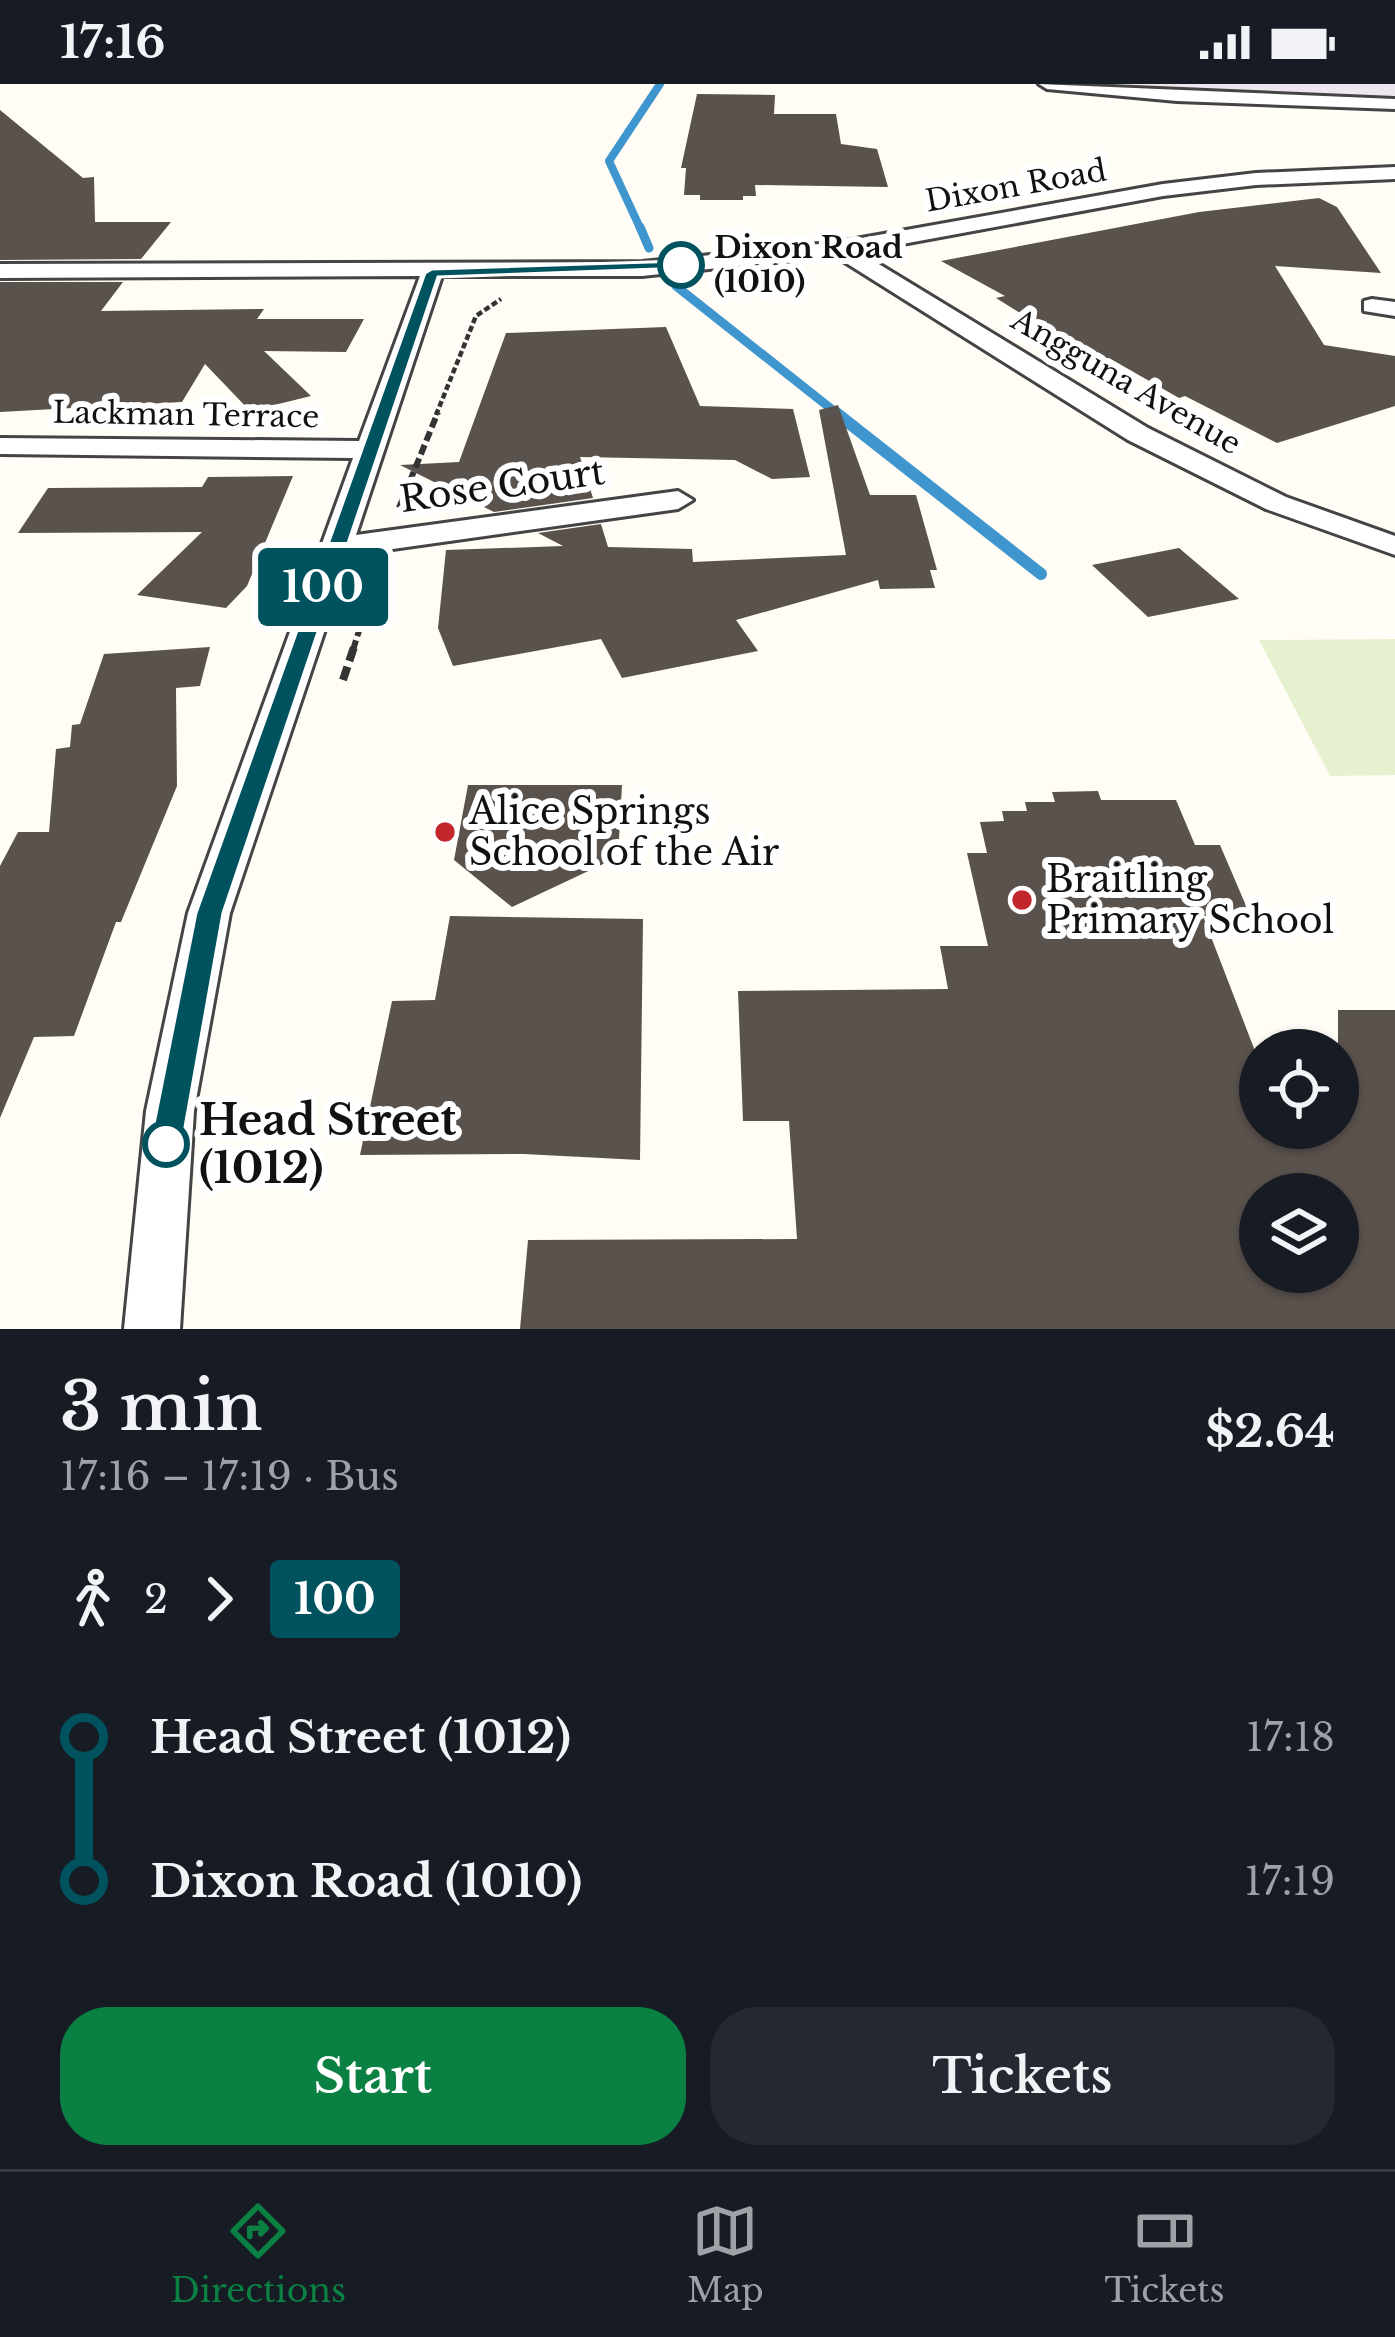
<!DOCTYPE html>
<html lang="en">
<head>
<meta charset="utf-8">
<style>
	body { margin:0; font-family:"Libre Baskerville",serif; background:#242831; color:#f1f3f6; height:100vh; display:flex; flex-direction:column; font-size:45px; white-space:nowrap }
	* { box-sizing:border-box; margin:0 }
	p { font-size:39px; color:#9ea1a6 }
	.icon { flex:none; width:66px; height:66px; fill:none; stroke:currentColor; stroke-width:2; stroke-linecap:round; stroke-linejoin:round }
	.map { position:relative; height:1245px; overflow:hidden }
	.details { display:flex; flex-direction:column; background:#171b24; flex:1 }
	.details>* { flex:none }
	.badge { padding:0 24px; border-radius:9px; font-size:42px; line-height:78px }
	.fabs { position:absolute; left:1239px; top:945px; display:grid; gap:24px }
	.fabs a { display:grid; place-items:center; width:120px; height:120px; border-radius:50%; background:#171b24; box-shadow:0 3px 9px #0004; font-size:60px }
	.map>.badge { position:absolute; translate:-50% -50%; box-shadow:0 0 0 6px #fff }
	.legs { display:flex; align-items:center; gap:18px; height:132px; padding:0 60px; font-size:39px }
	.legs p { margin-inline-start:auto }
	.headline { display:flex; align-items:center; justify-content:space-between; height:204px; padding:0 60px }
	h1 { font-size:66px; font-weight:600; line-height:90px }
	.primary-button { display:flex; gap:24px; margin-top:auto; padding:24px 60px }
	.primary-button a { flex:1; height:138px; border-radius:48px; background:#0b8043; color:#fff; font-size:48px; font-weight:600; line-height:138px; text-align:center }
	.primary-button a+a { background:#242831; color:#f1f3f6 }
	ul { padding:0 60px; list-style:none }
	li { display:flex; align-items:center; gap:42px; height:144px; font-size:45px }
	li i { display:grid; place-items:center; width:18px; height:100%; margin:0 15px; background:currentColor }
	li i::after { content:''; width:30px; height:30px; margin:-15px; border:9px solid; border-radius:50%; background:#171b24 }
	li p { margin-inline-start:auto }
	li:first-child i { background:linear-gradient(#0000 50%,currentColor 0) }
	li:last-child i { background:linear-gradient(currentColor 50%,#0000 0) }
	.status { display:flex; justify-content:space-between; align-items:center; height:84px; padding:0 60px; background:#171b24; direction:ltr }
	.status svg { height:33px; fill:currentColor }
	.menu { display:flex; justify-content:space-around; align-items:center; height:168px; border-top:3px solid #363941; background:#171b24; font-size:33px; color:#9ea1a6 }
	.menu a { display:grid; justify-items:center; gap:6px }
	.menu .current { color:#0b8043 }
	.map>svg:first-child { display:block }
	.industrial { fill:#eee6ef }
	.pitch { fill:#e6f2cf }
	.lines { fill:none; stroke-linecap:round; stroke-linejoin:round }
	.stream-far2 { stroke:#3f96cf; stroke-width:8 }
	.stream-far1 { stroke:#3f96cf; stroke-width:9 }
	.stream { stroke:#3f96cf; stroke-width:12 }
	.building { fill:#5a524d; fill-rule:evenodd }
	.street-casing { stroke:#444; stroke-width:6 }
	.path-far2 { stroke:#333; stroke-width:4.5; stroke-dasharray:6 3; stroke-linecap:butt }
	.path-far1 { stroke:#333; stroke-width:6; stroke-dasharray:10 4.5; stroke-linecap:butt }
	.path { stroke:#333; stroke-width:8; stroke-dasharray:14 6; stroke-linecap:butt }
	.street { fill:#fff; fill-rule:evenodd }
	.line-1 { fill:#00535e; stroke:#fff; stroke-width:3 }
	.stop-1-dot { fill:#fff; stroke:#00535e; stroke-width:6 }
	.poi-dot { fill:#c4262e; stroke:#fff; stroke-width:4.5 }
	.labels { text-anchor:middle; stroke-width:12; stroke-linejoin:round; paint-order:stroke }
	.far-street-label { font-size:30px; fill:#111; stroke:#fff }
	.far-stop-label { font-size:30px; font-weight:bold; fill:#111; stroke:#fff; text-anchor:start }
	.street-label { font-size:36px; fill:#111; stroke:#fff }
	.poi-label { font-size:36px; fill:#111; stroke:#fff; text-anchor:start }
	.near-stop-label { font-size:42px; font-weight:bold; fill:#111; stroke:#fff; text-anchor:start }
</style>
</head>
<body>
<div class="status"><b>17:16</b><svg viewBox="0 0 49 12"><path d="M0 12V9h3v3zM5 12V6h3v6zM10 12V3h3v9zM15 12V0h3v12zM26 1h20v11H26zM47 4h2v5h-2z"/></svg></div>
<div class="map">
<svg width="1395" height="1245" viewBox="0 0 1395 1245">
	<rect width="100%" height="100%" fill="#fffdf5"/>
	<path class="industrial" d="M 1047,0 L 1395,0 L 1395,20 L 1177,12 Z"/>
	<path class="pitch" d="M 1395,555 L 1395,691 L 1330,692 L 1259,556 Z"/>
	<g class="lines">
		<path class="stream-far2" d="M 641,146 L 609,77 L 660,0"/>
		<path class="stream-far1" d="M 640,143 L 649,164
			M 676,202 L 839,331"/>
		<path class="stream" d="M 835,328 L 1041,490"/>
	</g>
	<path class="building" d="M 697,10 L 775,11 L 774,30 L 836,30 L 841,60 L 877,65 L 888,103 L 755,101 L 756,112 L 743,112 L 743,116 L 700,116 L 700,111 L 684,111 L 686,84 L 681,84 Z
		M 0,26 L 83,94 L 94,93 L 95,138 L 171,138 L 141,175 L 0,176 Z
		M 1319,114 L 1337,123 L 1381,189 L 1275,182 L 1324,261 L 1395,272 L 1395,322 L 1277,359 L 1185,312 L 1179,314 L 1109,274 L 1097,277 L 996,214 L 1005,212 L 941,177 L 1199,128 Z
		M 0,198 L 123,198 L 101,227 L 264,225 L 257,235 L 364,235 L 346,268 L 264,267 L 311,312 L 250,327 L 205,280 L 182,318 L 0,328 Z
		M 666,243 L 700,322 L 793,325 L 810,393 L 772,395 L 735,376 L 580,373 L 593,414 L 494,428 L 400,381 L 459,378 L 506,249 Z
		M 838,321 L 870,411 L 916,411 L 937,486 L 930,486 L 935,504 L 880,505 L 878,496 L 736,536 L 758,567 L 622,594 L 601,555 L 453,582 L 438,544 L 446,466 L 563,462 L 538,449 L 601,440 L 608,463 L 692,465 L 693,478 L 846,471 L 819,326 Z
		M 293,392 L 247,502 L 226,524 L 137,511 L 202,448 L 18,449 L 48,404 L 202,403 L 208,393 Z
		M 1179,464 L 1239,515 L 1148,533 L 1092,481 Z
		M 210,563 L 200,602 L 176,604 L 177,702 L 121,838 L 116,838 L 74,952 L 34,953 L 0,1034 L 0,782 L 18,748 L 49,748 L 56,665 L 70,663 L 72,641 L 80,640 L 104,570 Z
		M 468,701 L 622,701 L 618,773 L 512,823 L 454,776 Z
		M 1098,707 L 1101,716 L 1176,716 L 1195,761 L 1220,761 L 1250,831 L 1203,832 L 1255,967 L 1260,967 L 1260,1044 L 1338,1044 L 1338,926 L 1395,926 L 1395,1245 L 520,1245 L 528,1156 L 797,1155 L 789,1037 L 743,1037 L 738,907 L 948,905 L 940,862 L 988,862 L 967,769 L 987,769 L 980,738 L 1004,737 L 1002,727 L 1027,727 L 1025,718 L 1055,718 L 1052,708 ZM 1260,1110 L 1338,1110 L 1338,1188 L 1260,1188 Z
		M 450,832 L 643,835 L 640,1076 L 524,1070 L 360,1071 L 392,917 L 435,916 Z"/>
	<g class="lines">
		<defs>
			<path id="street" d="M 1039,0 L 1395,15 L 1395,25 L 1177,17 L 1047,5 Z
				M 1395,83 L 1395,95 L 1256,101 L 1163,112 L 859,168 L 1148,344 L 1286,413 L 1395,452 L 1395,471 L 1266,425 L 1128,356 L 835,172 L 642,192 L 442,192 L 356,451 L 678,407 L 693,416 L 678,425 L 350,471 L 230,829 L 194,1027 L 180,1245 L 124,1245 L 146,1027 L 188,829 L 353,374 L 0,370 L 0,354 L 359,357 L 420,192 L 0,194 L 0,180 L 642,178 L 839,158 L 1163,100 L 1256,89 Z
				M 1372,215 L 1395,218 L 1395,232 L 1364,227 L 1364,217 Z"/>
		</defs>
		<use href="#street" class="street-casing"/>
		<path class="path-far2" d="M 436,331 L 476,232 L 501,215"/>
		<path class="path-far1" d="M 399,424 L 438,328
			M 353,566 L 377,489"/>
		<path class="path" d="M 343,596 L 354,563"/>
		<use href="#street" class="street"/>
	</g>
	<path class="line-1" d="M 681,177 L 686,184 L 438,193 L 223,829 L 182,1060 L 177,1069 L 166,1073 L 154,1069 L 150,1060 L 196,829 L 425,189 L 432,185 Z"/>
	<g class="stop-1-dot">
		<circle cx="681" cy="181" r="21"/>
		<circle cx="166" cy="1060" r="21"/>
	</g>
	<g class="poi-dot">
		<circle cx="445" cy="748" r="12"/>
		<circle cx="1022" cy="816" r="12"/>
	</g>
	<g class="labels">
		<g class="far-street-label">
			<text transform="translate(1016 102) rotate(-10)" y="10">Dixon Road</text>
			<text transform="translate(1126 298) rotate(30)" y="10">Angguna Avenue</text>
			<text transform="translate(186 331) rotate(1)" y="10">Lackman Terrace</text>
		</g>
		<g class="far-stop-label">
			<text x="714" y="174">Dixon Road<tspan x="714" dy="34">(1010)</tspan></text>
		</g>
		<g class="street-label">
			<text transform="translate(502 401) rotate(-8)" y="13">Rose Court</text>
		</g>
		<g class="poi-label">
			<text x="469" y="740">Alice Springs<tspan x="469" dy="41">School of the Air</tspan></text>
			<text x="1046" y="808">Braitling<tspan x="1046" dy="41">Primary School</tspan></text>
		</g>
		<g class="near-stop-label">
			<text x="199" y="1051">Head Street<tspan x="199" dy="48">(1012)</tspan></text>
		</g>
	</g>
</svg>
<div class="fabs">
<a><svg class="icon" aria-label="locate" viewBox="0 0 24 24"><circle cx="12" cy="12" r="6"/><path d="M12 2v4M12 18v4M2 12h4M18 12h4"/></svg></a>
<a><svg class="icon" aria-label="layers" viewBox="0 0 24 24"><path d="M12 4l9 5-9 5-9-5zM3 14l9 5 9-5"/></svg></a>
</div>
<b class="badge" style="left:323px;top:503px;background:#00535e;color:#fff">100</b>
</div>
<section class="details">
<div class="headline"><div><h1>3 min</h1><p>17:16 – 17:19 · Bus</p></div><b>$2.64</b></div>
<div class="legs"><svg class="icon" aria-label="walk" viewBox="0 0 24 24"><circle cx="13" cy="4" r="2"/><path d="M13 8l-2 6 4 7M11 14l-3 7M7 12l3-4h3l4 4"/></svg>2<svg class="icon" aria-label="forward" viewBox="0 0 24 24"><path d="M9 5l7 7-7 7"/></svg><b class="badge" style="background:#00535e;color:#fff">100</b></div>
<ul>
<li><i style="color:#00535e"></i><b>Head Street (1012)</b><p>17:18</p></li>
<li><i style="color:#00535e"></i><b>Dixon Road (1010)</b><p>17:19</p></li>
</ul>
<div class="primary-button"><a>Start</a><a>Tickets</a></div>
</section>
<nav class="menu">
<a class="current"><svg class="icon" aria-label="directions" viewBox="0 0 24 24"><path d="M12 3l9 9-9 9-9-9zM9 14v-3h6M13 9l2 2-2 2"/></svg>Directions</a>
<a><svg class="icon" aria-label="map" viewBox="0 0 24 24"><path d="M3 6l6-2 6 2 6-2v14l-6 2-6-2-6 2zM9 4v14M15 6v14"/></svg>Map</a>
<a><svg class="icon" aria-label="tickets" viewBox="0 0 24 24"><path d="M3 7h18v10H3zM15 7v10"/></svg>Tickets</a>
</nav>
</body>
</html>
